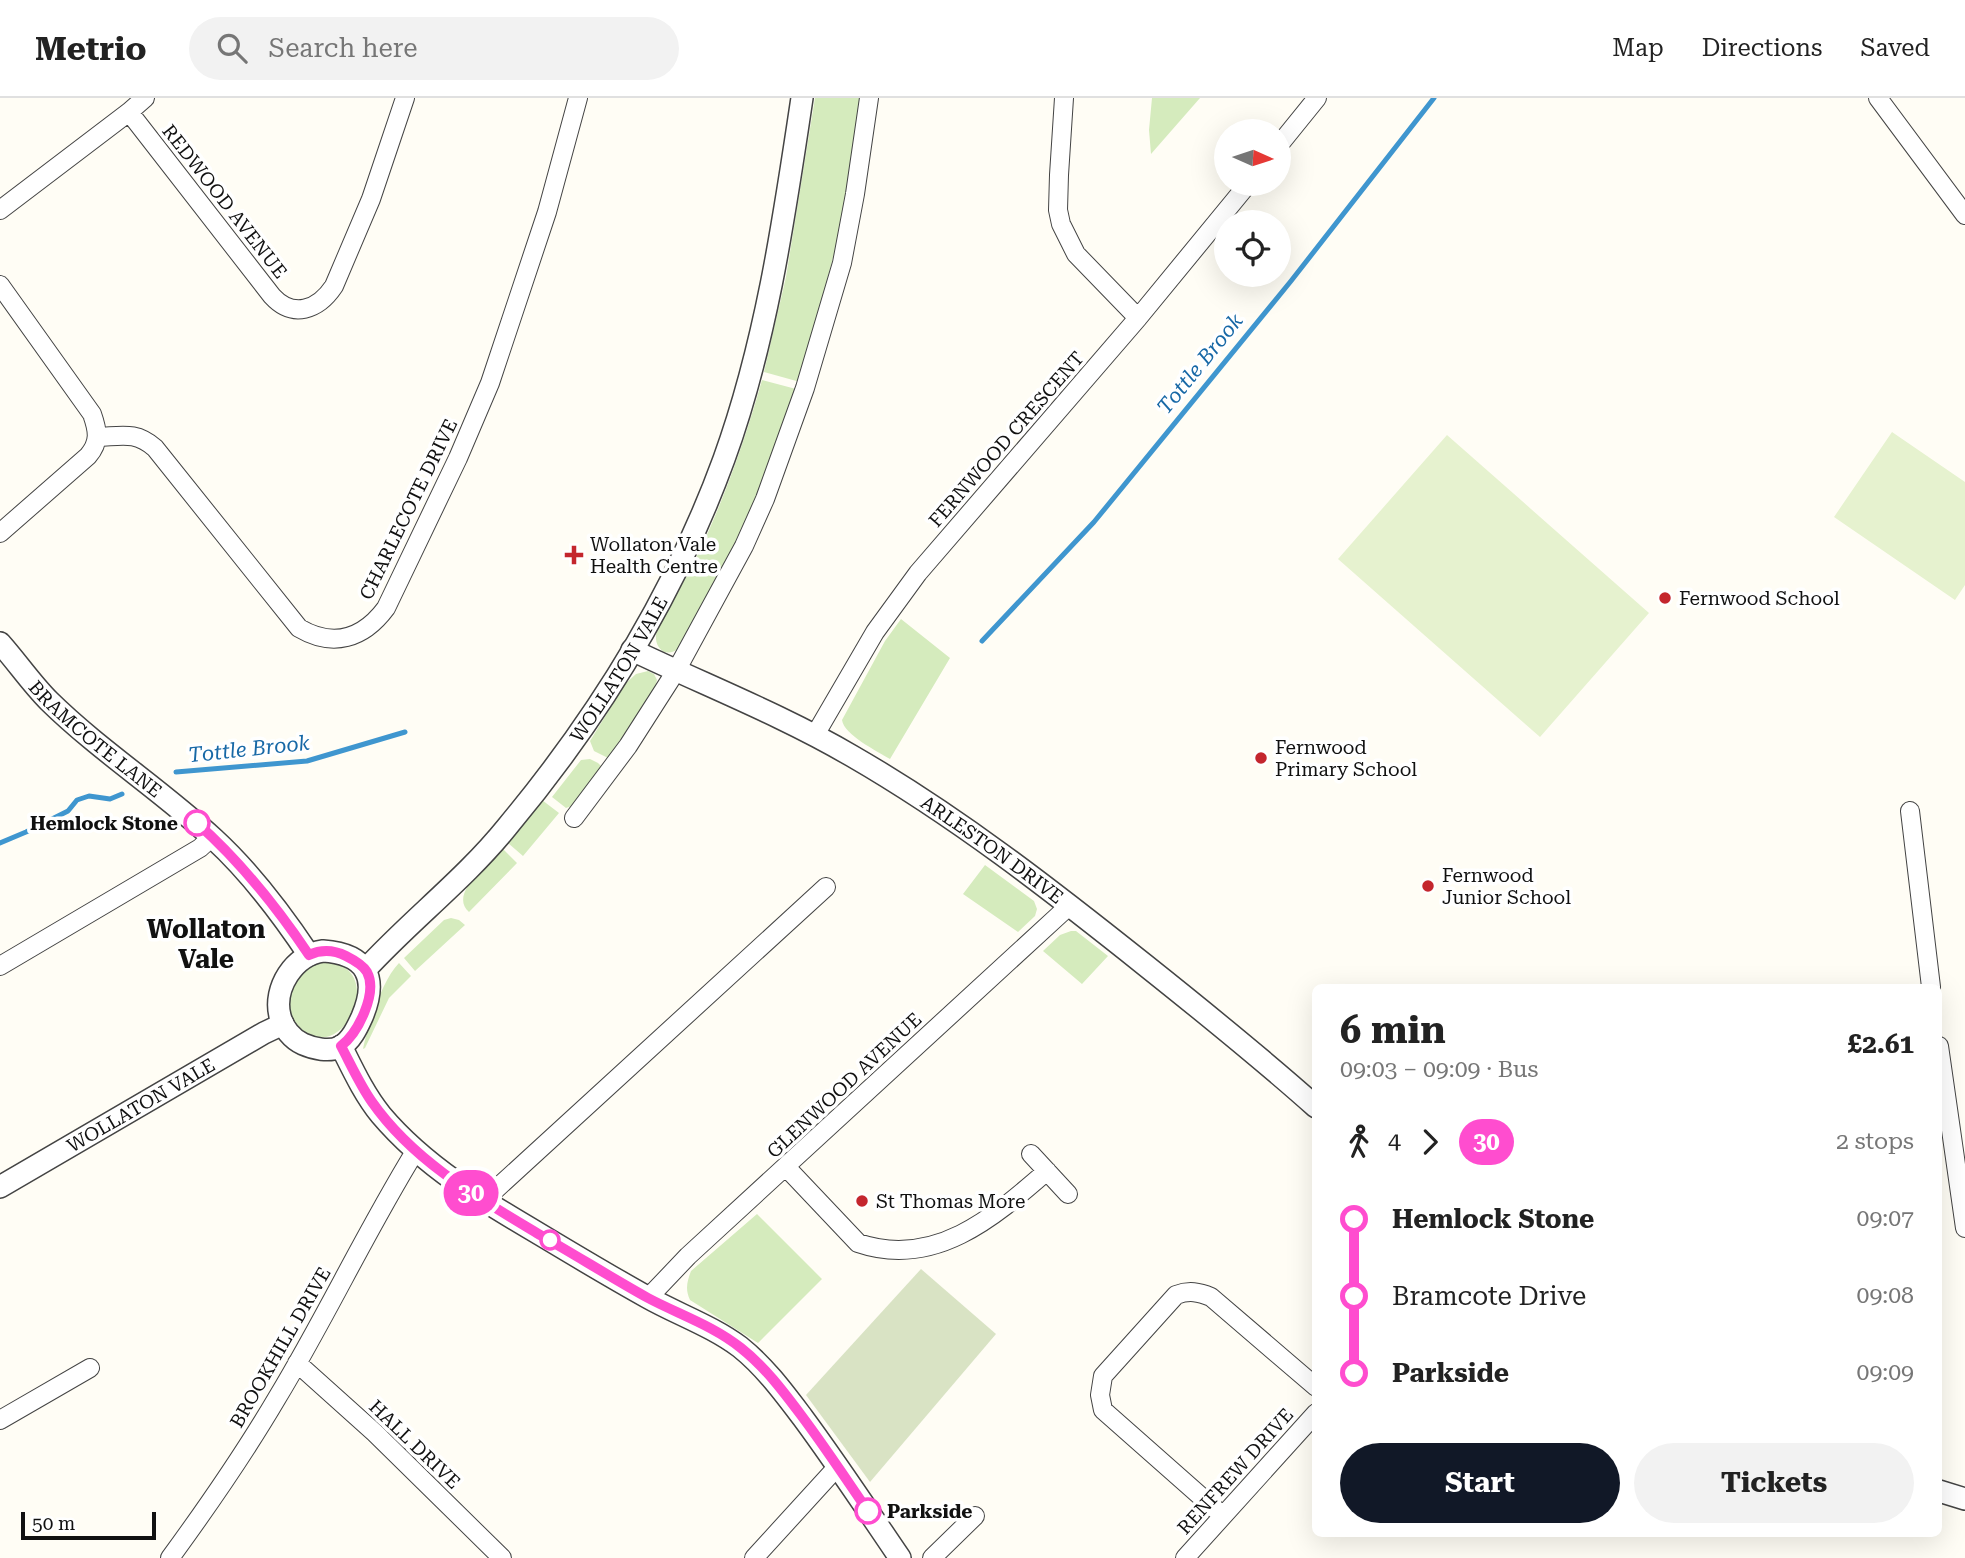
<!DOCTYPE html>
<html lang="en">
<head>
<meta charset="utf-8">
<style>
	body { margin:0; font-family:"Roboto Serif",serif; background:#f2f2f2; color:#222; height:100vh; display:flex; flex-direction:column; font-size:26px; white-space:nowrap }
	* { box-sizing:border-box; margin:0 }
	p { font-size:23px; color:#767676 }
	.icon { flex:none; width:38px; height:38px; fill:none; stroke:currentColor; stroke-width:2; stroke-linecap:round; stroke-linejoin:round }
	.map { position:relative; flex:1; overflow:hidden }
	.sheet { position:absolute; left:1312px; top:886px; width:630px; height:553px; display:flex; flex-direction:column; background:#fff; border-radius:10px; box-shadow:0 7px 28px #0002 }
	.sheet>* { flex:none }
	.badge { padding:0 14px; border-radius:23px; font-size:24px; line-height:46px }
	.needle { width:46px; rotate:93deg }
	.controls { position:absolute; left:1214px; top:21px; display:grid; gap:14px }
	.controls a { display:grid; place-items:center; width:77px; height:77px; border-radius:50%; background:#fff; box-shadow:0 7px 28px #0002; font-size:35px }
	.scale { position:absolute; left:21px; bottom:18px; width:135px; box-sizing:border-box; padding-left:7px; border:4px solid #111; border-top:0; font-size:19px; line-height:24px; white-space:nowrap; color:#111; -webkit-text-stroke:5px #fff; paint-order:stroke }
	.map>.badge { position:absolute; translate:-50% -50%; box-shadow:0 0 0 4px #fff }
	.legs { display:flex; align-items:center; gap:10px; height:77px; padding:0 28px; font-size:23px }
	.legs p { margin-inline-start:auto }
	.summary { display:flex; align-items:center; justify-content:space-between; height:119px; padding:0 28px }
	h1 { font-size:38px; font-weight:700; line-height:52px }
	.button { display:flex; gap:14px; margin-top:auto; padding:14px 28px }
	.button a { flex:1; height:80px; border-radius:42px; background:#111827; color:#fff; font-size:28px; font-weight:700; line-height:80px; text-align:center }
	.button a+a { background:#f2f2f2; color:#222 }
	ul { padding:0 28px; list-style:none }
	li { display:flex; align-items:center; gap:24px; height:77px; font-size:26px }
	li i { display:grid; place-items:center; width:10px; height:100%; margin:0 9px; background:currentColor }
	li i::after { content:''; width:18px; height:18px; margin:-9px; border:5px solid; border-radius:50%; background:#fff }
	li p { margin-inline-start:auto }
	li:first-child i { background:linear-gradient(#0000 50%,currentColor 0) }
	li:last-child i { background:linear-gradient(currentColor 50%,#0000 0) }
	header { display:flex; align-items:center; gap:42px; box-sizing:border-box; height:98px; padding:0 35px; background:#fff; border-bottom:2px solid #e0e0e0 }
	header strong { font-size:33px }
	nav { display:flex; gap:38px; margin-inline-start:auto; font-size:24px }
	.search { width:490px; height:63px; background:#f2f2f2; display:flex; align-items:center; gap:18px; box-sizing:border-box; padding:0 24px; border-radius:38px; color:#767676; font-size:26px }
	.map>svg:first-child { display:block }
	.green { fill:#d5ebbd }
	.cemetery { fill:#d9e3c4 }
	.pitch { fill:#e6f2cf }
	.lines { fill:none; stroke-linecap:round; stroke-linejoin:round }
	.stream { stroke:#3f96cf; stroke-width:5 }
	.minor-casing { stroke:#444; stroke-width:20 }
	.tertiary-casing { stroke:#444; stroke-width:24 }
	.minor { stroke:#fff; stroke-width:18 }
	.tertiary { stroke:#fff; stroke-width:21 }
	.line-1-casing { stroke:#fff; stroke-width:16 }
	.line-1 { stroke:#ff4dcf; stroke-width:10 }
	.poi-dot { fill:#c4262e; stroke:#fff; stroke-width:2.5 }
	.stop-1-dot { fill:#fff; stroke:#ff4dcf; stroke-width:3.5 }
	.labels { text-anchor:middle; stroke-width:7; stroke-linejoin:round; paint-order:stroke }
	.street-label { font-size:19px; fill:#111; stroke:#fff }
	.poi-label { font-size:19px; fill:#111; stroke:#fff; text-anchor:start }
	.stop-label { font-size:19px; font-weight:bold; fill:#111; stroke:#fff; text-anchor:end }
	.water-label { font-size:21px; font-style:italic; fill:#1768a6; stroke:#fff }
	.district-label { font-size:26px; font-weight:bold; fill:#111; stroke:#fff }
</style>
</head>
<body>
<header>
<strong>Metrio</strong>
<div class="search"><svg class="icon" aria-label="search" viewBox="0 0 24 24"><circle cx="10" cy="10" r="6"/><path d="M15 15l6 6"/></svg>Search here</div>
<nav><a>Map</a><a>Directions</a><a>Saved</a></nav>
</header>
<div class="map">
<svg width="1965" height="1460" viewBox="0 0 1965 1460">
	<rect width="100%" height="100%" fill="#fffdf5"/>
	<path class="green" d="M 815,0 L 861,0 L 839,137 L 800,284 L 764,274 L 786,179 Z
		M 1152,0 L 1200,0 L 1151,56 L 1149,32 Z
		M 762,282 L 796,291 L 771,363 L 743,432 L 685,542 C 679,551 675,556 664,554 C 655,548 655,540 657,530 C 672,504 688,477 701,450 C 726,396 746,339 762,282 Z
		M 901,521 L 950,560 L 890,661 C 877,653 844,637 842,622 L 885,543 Z
		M 648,573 L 654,576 L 657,582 L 654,593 L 608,660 L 594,653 L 590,643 L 625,586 L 636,576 Z
		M 590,661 L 598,665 L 602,669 L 572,708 L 566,710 L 552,699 L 581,662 Z
		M 542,702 L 559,715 L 523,758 L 507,744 Z
		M 503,751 L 517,765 L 469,814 C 448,796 489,765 503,751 Z
		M 985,767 L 1034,803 L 1037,811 L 1035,818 L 1018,834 L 963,796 Z
		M 451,820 L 459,822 L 465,827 L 415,873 L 404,860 L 444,822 Z
		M 1071,833 L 1076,833 L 1108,858 L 1082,886 L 1043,853 L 1060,837 Z
		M 322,864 C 390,863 346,970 300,931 C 283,917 289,888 303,874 C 309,868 315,866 322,864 Z
		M 399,865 L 411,878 L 389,900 L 365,950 L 363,951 C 368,927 382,882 399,865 Z
		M 757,1116 L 822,1181 L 758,1245 L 690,1202 C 685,1191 687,1184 691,1173 Z"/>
	<path class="cemetery" d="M 921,1171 L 996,1236 L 870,1384 L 806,1297 Z"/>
	<path class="pitch" d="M 1892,334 L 1965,384 L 1965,487 L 1955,502 L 1834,419 Z
		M 1447,337 L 1649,515 L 1540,639 L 1338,461 Z"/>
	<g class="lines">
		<path class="stream" d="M 982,543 L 1094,424 L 1291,183 L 1434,0
			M 176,674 L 307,663 L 405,634
			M 0,745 L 26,734 L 68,713 L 77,702 L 89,698 L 110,701 L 122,696"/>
		<defs>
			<path id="minor" d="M 1064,0 L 1059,77 L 1058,112 L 1061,126 L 1076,156 L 1138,220
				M 1878,0 L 1965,117
				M 129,14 L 272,198 C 293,221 318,212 334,188 L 371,101 L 405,0
				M 1279,47 L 1317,0
				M 0,112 L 129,14 L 145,0
				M 0,187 L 92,316 C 98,333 100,344 88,358 L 0,435
				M 98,339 C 122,338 136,333 155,350 L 299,530 C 333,550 363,541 386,510 L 458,360 L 490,285 L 547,114 L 578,0
				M 815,637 L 875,534 L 918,475 L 1138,220 L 1248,86
				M 1910,713 L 1931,889
				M 574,720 L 628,648 L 676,573 L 744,448 L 765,401 L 805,290 L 842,165 L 855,96 L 869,0
				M 0,868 L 200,750 L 212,739
				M 1939,948 L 1965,1130
				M 1031,1056 L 1068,1096
				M 786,1069 L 858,1145 C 934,1171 993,1120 1047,1073
				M 483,1103 L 826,789
				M 648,1200 L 688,1158 L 1070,807
				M 297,1265 L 375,1335 L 502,1460
				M 0,1322 L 90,1270
				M 1223,1418 L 1103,1312 L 1100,1297 L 1103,1278 L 1176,1197 C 1189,1192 1199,1194 1211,1199 L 1316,1289
				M 170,1460 C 208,1408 244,1356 277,1300 C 326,1219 366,1133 416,1052
				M 754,1460 L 838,1368
				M 932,1460 L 975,1418
				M 1185,1460 L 1316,1315"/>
			<g id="tertiary">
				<path id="s1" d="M 0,545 C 17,564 31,585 49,603 C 100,653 161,692 214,741 C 251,775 281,815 309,857"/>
				<path id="s2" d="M 632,552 C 705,587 782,617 852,658 C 956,718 1051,792 1145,867 C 1204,914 1260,959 1316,1009"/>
				<path d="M 323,853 C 366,856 379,879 362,919 C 357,930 351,943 340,949 C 329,954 314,951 303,946 C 292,941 283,930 280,918 C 273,890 294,857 323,853 Z"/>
				<path id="s3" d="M 366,871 C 411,822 465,781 507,729 C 598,620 675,495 724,361 C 766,245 784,121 802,0"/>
				<path d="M 341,948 C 353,972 364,996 381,1017 C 425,1069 483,1103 541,1137 C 576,1158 611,1179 647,1199 C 677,1216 712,1228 740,1249 C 765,1269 784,1295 803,1320 C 837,1366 868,1413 900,1460"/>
				<path id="s4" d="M 0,1089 L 264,935 L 283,926"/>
				<path d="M 1939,1393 L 1965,1401"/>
			</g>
		</defs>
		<use href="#minor" class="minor-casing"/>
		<use href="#tertiary" class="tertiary-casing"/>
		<use href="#minor" class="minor"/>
		<use href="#tertiary" class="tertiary"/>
	</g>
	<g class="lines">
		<defs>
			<path id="line-1" d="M 197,725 C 241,764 276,808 309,857 C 322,851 334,852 346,858 C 354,862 363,867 367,874 C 378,895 358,935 341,948 C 351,967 360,987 372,1004 C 414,1064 480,1101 542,1138 C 577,1158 612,1180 648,1200 C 678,1216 714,1228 741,1250 C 765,1269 783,1293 801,1317 C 825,1349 846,1381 868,1413"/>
		</defs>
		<use href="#line-1" class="line-1-casing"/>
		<use href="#line-1" class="line-1"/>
	</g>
	<g class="poi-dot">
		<path d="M570.5 446.5h7v7h7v7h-7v7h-7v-7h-7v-7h7z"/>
		<circle cx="1665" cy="500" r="7"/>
		<circle cx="1261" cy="660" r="7"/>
		<circle cx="1428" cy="788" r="7"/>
		<circle cx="862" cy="1103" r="7"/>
	</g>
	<g class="stop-1-dot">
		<circle cx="197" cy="725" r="12"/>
		<circle cx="550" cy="1142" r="9"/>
		<circle cx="868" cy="1413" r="12"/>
	</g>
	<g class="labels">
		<g class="street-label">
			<text transform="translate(225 103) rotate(52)" y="7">REDWOOD AVENUE</text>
			<text transform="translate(1006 341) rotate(-49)" y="7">FERNWOOD CRESCENT</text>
			<text transform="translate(408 411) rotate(-64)" y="7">CHARLECOTE DRIVE</text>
			<text dy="7" stroke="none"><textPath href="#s3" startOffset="394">WOLLATON VALE</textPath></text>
			<text dy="7" stroke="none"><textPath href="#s1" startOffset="136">BRAMCOTE LANE</textPath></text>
			<text dy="7" stroke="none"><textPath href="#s2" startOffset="413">ARLESTON DRIVE</textPath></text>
			<text transform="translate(844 987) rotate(-43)" y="7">GLENWOOD AVENUE</text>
			<text dy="7" stroke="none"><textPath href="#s4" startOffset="163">WOLLATON VALE</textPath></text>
			<text transform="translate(280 1249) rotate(-60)" y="7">BROOKHILL DRIVE</text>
			<text transform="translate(415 1346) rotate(44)" y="7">HALL DRIVE</text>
			<text transform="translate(1235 1373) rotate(-48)" y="7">RENFREW DRIVE</text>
		</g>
		<g class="poi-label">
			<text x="590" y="453">Wollaton Vale<tspan x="590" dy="22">Health Centre</tspan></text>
			<text x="1679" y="507">Fernwood School</text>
			<text x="1275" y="656">Fernwood<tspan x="1275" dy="22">Primary School</tspan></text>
			<text x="1442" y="784">Fernwood<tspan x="1442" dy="22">Junior School</tspan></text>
			<text x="876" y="1110">St Thomas More</text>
		</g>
		<g class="stop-label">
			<text x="178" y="732">Hemlock Stone</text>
			<text x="887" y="1420" text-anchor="start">Parkside</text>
		</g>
		<g class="water-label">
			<text transform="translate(1200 266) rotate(-51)" y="7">Tottle Brook</text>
			<text transform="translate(249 651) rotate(-6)" y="7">Tottle Brook</text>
		</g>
		<g class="district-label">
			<text x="206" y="840">Wollaton<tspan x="206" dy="30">Vale</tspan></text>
		</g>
	</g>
</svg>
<div class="controls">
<a><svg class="needle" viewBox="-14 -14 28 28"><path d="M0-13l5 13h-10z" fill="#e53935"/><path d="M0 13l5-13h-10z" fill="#767676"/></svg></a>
<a><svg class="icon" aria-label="locate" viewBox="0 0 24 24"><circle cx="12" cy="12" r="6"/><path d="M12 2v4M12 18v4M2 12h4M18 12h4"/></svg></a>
</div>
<div class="scale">50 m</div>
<b class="badge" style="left:471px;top:1095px;background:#ff4dcf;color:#fff">30</b>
<section class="sheet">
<div class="summary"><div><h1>6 min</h1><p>09:03 – 09:09 · Bus</p></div><b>£2.61</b></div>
<div class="legs"><svg class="icon" aria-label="walk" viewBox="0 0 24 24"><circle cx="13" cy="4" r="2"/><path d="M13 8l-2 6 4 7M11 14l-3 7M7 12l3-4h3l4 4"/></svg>4<svg class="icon" aria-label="forward" viewBox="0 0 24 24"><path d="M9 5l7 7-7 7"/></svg><b class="badge" style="background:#ff4dcf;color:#fff">30</b><p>2 stops</p></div>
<ul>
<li><i style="color:#ff4dcf"></i><b>Hemlock Stone</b><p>09:07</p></li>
<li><i style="color:#ff4dcf"></i><span>Bramcote Drive</span><p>09:08</p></li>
<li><i style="color:#ff4dcf"></i><b>Parkside</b><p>09:09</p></li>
</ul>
<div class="button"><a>Start</a><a>Tickets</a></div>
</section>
</div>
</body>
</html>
